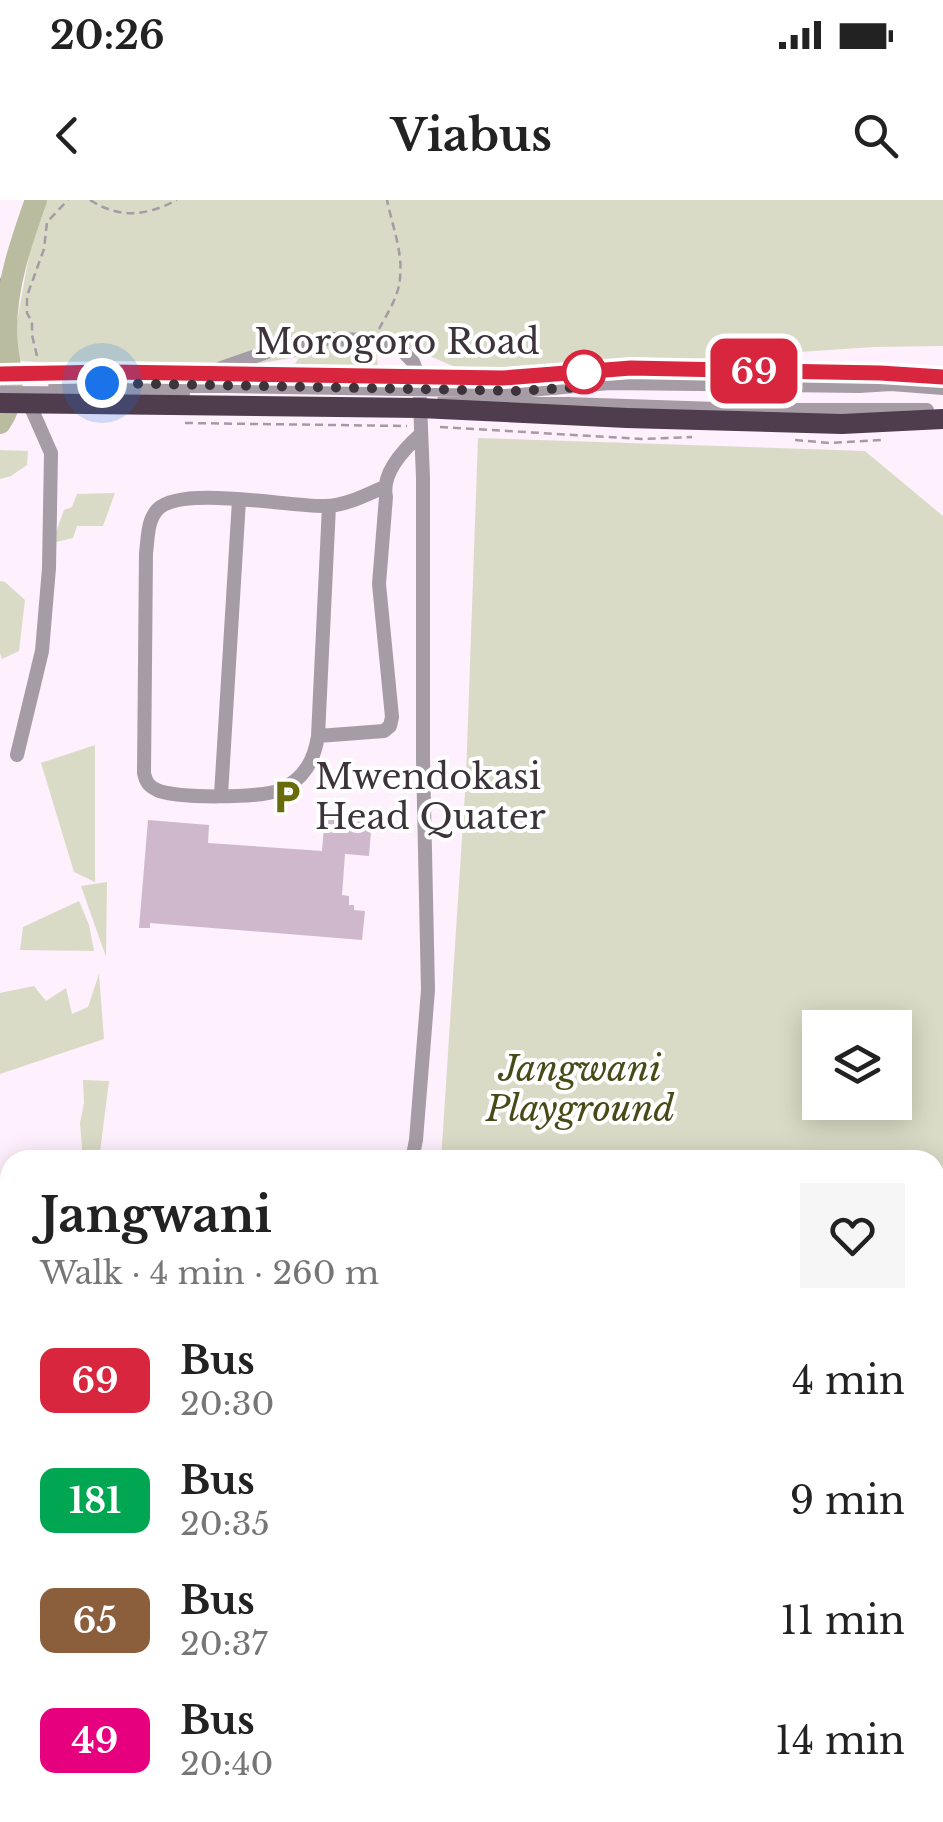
<!DOCTYPE html>
<html lang="en">
<head>
<meta charset="utf-8">
<style>
	body { margin:0; font-family:"Libre Baskerville",serif; background:#f6f6f6; color:#222; height:100vh; display:flex; flex-direction:column; font-size:38px; white-space:nowrap }
	* { box-sizing:border-box; margin:0 }
	p { font-size:32px; color:#767676 }
	.icon { flex:none; width:55px; height:55px; fill:none; stroke:currentColor; stroke-width:2; stroke-linecap:round; stroke-linejoin:round }
	.map { position:relative; flex:1; overflow:hidden }
	.drawer { position:absolute; left:0px; top:950px; width:945px; height:672px; display:flex; flex-direction:column; background:#fff; border-radius:30px 30px 0 0; box-shadow:0 5px 25px #0003 }
	.drawer>* { flex:none }
	.badge { padding:0 20px; border-radius:15px; font-size:35px; line-height:65px }
	.buttons { position:absolute; left:802px; top:810px; display:grid; gap:20px }
	.buttons a { display:grid; place-items:center; width:110px; height:110px; border-radius:0px; background:#fff; box-shadow:0 5px 25px #0003; font-size:50px }
	.you { position:absolute; width:50px; height:50px; margin:-25px; border:8px solid #fff; border-radius:50%; background:#1a73e8; box-shadow:0 0 0 15px #1a73e833 }
	.map>.badge { position:absolute; translate:-50% -50%; box-shadow:0 0 0 5px #fff }
	.round { display:grid; place-items:center; flex:none; width:105px; height:105px; border-radius:0px; background:#f6f6f6 }
	.overview { display:flex; align-items:center; justify-content:space-between; height:170px; padding:0 40px }
	h1 { font-size:48px; font-weight:800; line-height:75px }
	ul { padding:0; list-style:none }
	li { display:flex; align-items:center; gap:30px; height:120px; padding:0 40px }
	li div { flex:1 }
	li b { display:block; font-size:38px }
	li em { font-style:normal }
	li .badge { min-width:110px; font-weight:700; text-align:center }
	.status { display:flex; justify-content:space-between; align-items:center; height:70px; padding:0 50px; background:#fff; direction:ltr }
	.status svg { height:28px; fill:currentColor }
	header { display:flex; justify-content:space-between; align-items:center; height:130px; padding:0 40px; background:#fff; font-size:45px; font-weight:800 }
	.map>svg:first-child { display:block }
	.green { fill:#d9dbc6; fill-rule:evenodd }
	.lines { fill:none; stroke-linecap:round; stroke-linejoin:round }
	.stream { stroke:#949380; stroke-width:4 }
	.river { stroke:#b9bc9e; stroke-width:22 }
	.building { fill:#cfb8cc }
	.path { stroke:#a69aa5; stroke-width:2.5; stroke-dasharray:8 5; stroke-linecap:butt }
	.minor { stroke:#a69ca5; stroke-width:14 }
	.highway { stroke:#4f3c4d; stroke-width:20 }
	.line-casing { stroke:#fff; stroke-width:22 }
	.line { stroke:#d7263d; stroke-width:15 }
	.walk { stroke:#3c333b; stroke-width:10; stroke-dasharray:0 18 }
	.stop-dot { fill:#fff; stroke:#d7263d; stroke-width:5 }
	.labels { text-anchor:middle; stroke-width:8; stroke-linejoin:round; paint-order:stroke }
	.street-label { font-size:35px; fill:#3c333b; stroke:#fff }
	.poi-label { font-size:35px; fill:#3c333b; stroke:#fff; text-anchor:start }
	.park-label { font-size:35px; font-style:italic; fill:#484a18; stroke:#fff }
</style>
</head>
<body>
<div class="status"><b>20:26</b><svg viewBox="0 0 49 12"><path d="M0 12V9h3v3zM5 12V6h3v6zM10 12V3h3v9zM15 12V0h3v12zM26 1h20v11H26zM47 4h2v5h-2z"/></svg></div>
<header><svg class="icon" aria-label="back" viewBox="0 0 24 24"><path d="M15 5l-7 7 7 7"/></svg>Viabus<svg class="icon" aria-label="search" viewBox="0 0 24 24"><circle cx="10" cy="10" r="6"/><path d="M15 15l6 6"/></svg></header>
<div class="map">
<svg width="943" height="1622" viewBox="0 0 943 1622">
	<rect width="100%" height="100%" fill="#fef0fc"/>
	<path class="green" d="M 43,0 L 943,0 L 943,146 L 874,147 L 622,164 L 481,178 L 399,143 L 338,152 L 377,154 L 378,173 L 292,169 L 299,157 L 188,174 L 10,160 L 37,11 Z
		M 478,238 L 865,251 L 943,316 L 943,1193 L 935,1192 L 935,960 L 441,960 L 466,577 ZM 820,828 L 895,828 L 895,902 L 820,902 Z
		M 0,250 L 28,251 L 27,265 L 11,276 L 0,279 Z
		M 115,293 L 103,326 L 77,326 L 73,338 L 52,343 L 64,310 L 72,307 L 77,294 Z
		M 0,381 L 5,382 L 25,400 L 19,451 L 2,459 L 0,453 Z
		M 95,545 L 95,682 L 74,672 L 41,563 Z
		M 107,682 L 106,757 L 81,686 Z
		M 79,701 L 89,725 L 94,751 L 20,750 L 23,727 Z
		M 99,774 L 104,839 L 0,874 L 0,793 L 34,786 L 46,801 L 66,788 L 72,814 L 88,807 Z
		M 83,880 L 109,881 L 99,960 L 83,960 L 80,923 L 84,903 Z
		M 935,1238 L 943,1239 L 943,1622 L 717,1622 L 633,1613 L 935,1612 Z
		M 296,1612 L 334,1613 L 348,1620 L 400,1615 L 402,1622 L 292,1622 Z"/>
	<g class="lines">
		<path class="stream" d="M 0,82 L 14,64
			M 0,133 L 6,133"/>
		<path class="river" d="M 0,223 C 22,190 6,165 6,131 C 6,85 21,42 36,0"/>
	</g>
	<path class="building" d="M 325,614 L 372,618 L 369,656 L 345,654 L 342,695 L 349,696 L 349,705 L 354,705 L 354,710 L 365,711 L 362,740 L 150,723 L 150,728 L 139,728 L 148,620 L 209,625 L 208,643 L 322,651 Z
		M 10,1509 L 10,1591 L 5,1592 L 0,1566 L 0,1543 L 5,1543 L 0,1529 L 0,1513 Z"/>
	<g class="lines">
		<path class="path" d="M 90,0 C 120,19 146,16 177,0
			M 379,129 C 387,114 399,96 400,78 C 403,52 392,25 387,0
			M 37,156 L 32,135 L 32,122 L 27,113 L 27,96 L 44,49 L 47,22 L 68,0
			M 185,223 L 407,226
			M 440,227 L 642,239 L 692,237
			M 795,240 L 830,243 L 882,240"/>
		<path class="minor" d="M 221,168 L 293,143 L 328,139 L 374,140 L 399,147 L 413,162 L 419,178 L 423,278 L 423,559 L 428,790 L 416,940 L 412,960
			M 55,183 L 518,191 L 610,183 L 859,186 L 891,184 L 943,188
			M 0,193 L 183,194
			M 444,200 L 746,210 L 927,210
			M 329,306 L 318,536 C 314,561 304,579 280,590 C 262,598 175,599 157,590 C 149,586 146,583 144,573 L 146,353 C 148,339 147,320 158,309 C 182,285 289,307 325,306 C 345,306 366,295 384,287
			M 318,536 L 384,531 L 390,526 L 392,517 L 379,384 L 386,297 C 381,273 404,249 421,234
			M 17,555 L 42,451 L 49,368 L 51,253 L 29,203
			M 221,595 L 239,300
			M 935,1227 L 943,1228
			M 0,1417 L 10,1410
			M 0,1454 L 10,1454
			M 779,1612 L 779,1622
			M 682,1622 L 684,1612"/>
		<path class="highway" d="M 0,174 L 112,172 L 503,178 L 631,168 L 880,173 L 943,177
			M 0,203 L 420,208 L 627,218 L 842,224 L 943,219"/>
	</g>
	<g class="lines">
		<defs>
			<path id="line" d="M 0,174 L 112,172 L 503,178 L 631,168 L 880,173 L 943,177"/>
		</defs>
		<use href="#line" class="line-casing"/>
		<use href="#line" class="line"/>
		<path class="walk" d="M 102,183 L 518,191 L 581,187 L 584,172"/>
	</g>
	<defs>
		<symbol id="parking-bare" viewBox="-9 -9 18 18"><path d="M-3.5-5.5H1a3.5 3.5 0 0 1 0 7H-1V5.5H-3.5ZM-1-3.4V-.6H.8a1.4 1.4 0 0 0 0-2.8Z" fill="#686b0b" stroke="#fff" stroke-width="2.5" paint-order="stroke"/></symbol>
	</defs>
	<g fill-rule="evenodd">
		<use href="#parking-bare" x="262" y="572" width="50" height="50"/>
	</g>
	<circle class="stop-dot" cx="584" cy="172" r="20"/>
	<g class="labels">
		<g class="street-label">
			<text x="397" y="154">Morogoro Road</text>
		</g>
		<g class="poi-label">
			<text x="315" y="589">Mwendokasi<tspan x="315" dy="40">Head Quater</tspan></text>
		</g>
		<g class="park-label">
			<text x="580" y="881">Jangwani<tspan x="580" dy="40">Playground</tspan></text>
		</g>
	</g>
</svg>
<div class="buttons">
<a><svg class="icon" aria-label="layers" viewBox="0 0 24 24"><path d="M12 4l9 5-9 5-9-5zM3 14l9 5 9-5"/></svg></a>
</div>
<div class="you" style="left:102px;top:183px"></div>
<b class="badge" style="left:754px;top:171px;background:#d7263d;color:#fff">69</b>
<section class="drawer">
<div class="overview"><div><h1>Jangwani</h1><p>Walk · 4 min · 260 m</p></div><a class="round"><svg class="icon" aria-label="heart" viewBox="0 0 24 24"><path d="M12 20l-8-8c-3-5 5-10 8-4 3-6 11-1 8 4z"/></svg></a></div>
<ul>
<li><span class="badge" style="background:#d7263d;color:#fff">69</span><div><b>Bus</b><p>20:30</p></div><em>4 min</em></li>
<li><span class="badge" style="background:#00a651;color:#fff">181</span><div><b>Bus</b><p>20:35</p></div><em>9 min</em></li>
<li><span class="badge" style="background:#8b5e3c;color:#fff">65</span><div><b>Bus</b><p>20:37</p></div><em>11 min</em></li>
<li><span class="badge" style="background:#e6007e;color:#fff">49</span><div><b>Bus</b><p>20:40</p></div><em>14 min</em></li>
</ul>
</section>
</div>
</body>
</html>
